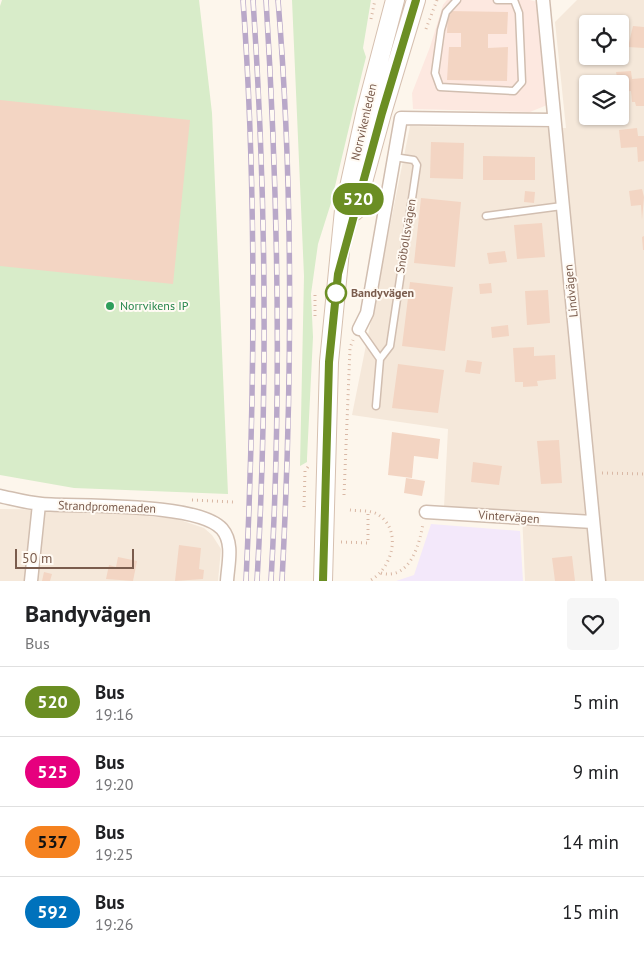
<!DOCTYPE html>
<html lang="en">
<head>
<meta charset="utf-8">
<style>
	body { margin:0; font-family:"PT Sans",sans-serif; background:#f6f6f6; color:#202124; height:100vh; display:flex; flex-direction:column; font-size:19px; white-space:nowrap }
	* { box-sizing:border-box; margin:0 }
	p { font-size:16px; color:#757577 }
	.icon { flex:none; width:28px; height:28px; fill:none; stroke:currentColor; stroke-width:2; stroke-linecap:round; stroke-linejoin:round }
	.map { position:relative; height:581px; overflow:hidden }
	.drawer { display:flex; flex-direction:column; background:#fff; flex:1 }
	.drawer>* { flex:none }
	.badge { padding:0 10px; border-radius:16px; font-size:18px; line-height:32px }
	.buttons { position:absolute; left:579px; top:15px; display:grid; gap:10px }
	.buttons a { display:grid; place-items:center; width:50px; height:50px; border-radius:5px; background:#fff; box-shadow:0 1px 4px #0004; font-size:25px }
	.scale { position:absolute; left:15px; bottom:12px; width:119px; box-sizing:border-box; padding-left:5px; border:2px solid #7a5c4d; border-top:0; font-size:14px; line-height:18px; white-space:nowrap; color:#7a5c4d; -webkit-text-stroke:4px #fffaf3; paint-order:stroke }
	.map>.badge { position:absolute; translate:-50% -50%; box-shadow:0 0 0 2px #fff }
	.round { display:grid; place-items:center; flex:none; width:52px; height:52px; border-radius:5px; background:#f6f6f6 }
	.head { display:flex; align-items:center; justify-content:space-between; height:85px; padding:0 25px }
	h1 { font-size:24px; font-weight:600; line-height:38px }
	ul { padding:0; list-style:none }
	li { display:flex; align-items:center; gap:15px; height:70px; padding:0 25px; border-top:1px solid #e0e0e0 }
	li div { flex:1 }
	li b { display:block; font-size:19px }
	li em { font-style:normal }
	li .badge { min-width:55px; font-weight:700; text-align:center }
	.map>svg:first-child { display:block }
	.residential { fill:#f5e8da; fill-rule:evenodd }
	.commercial { fill:#fde8e0 }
	.education { fill:#f3e8fa }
	.green { fill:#d8ecc9 }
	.building { fill:#f3d5c3 }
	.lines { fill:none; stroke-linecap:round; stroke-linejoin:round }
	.lane-casing { stroke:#d1beb0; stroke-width:9 }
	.street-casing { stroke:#d1beb0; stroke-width:15 }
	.secondary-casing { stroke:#d6c0b0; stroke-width:20 }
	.path { stroke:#d9b8a5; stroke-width:3; stroke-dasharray:1 4; stroke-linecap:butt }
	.lane { stroke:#fff; stroke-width:6 }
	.street { stroke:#fff; stroke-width:12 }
	.secondary { stroke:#fff; stroke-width:18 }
	.rail-casing { stroke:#b9a8c9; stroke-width:5.5 }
	.rail { stroke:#fffaf3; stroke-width:4; stroke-dasharray:11; stroke-linecap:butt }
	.line-casing { stroke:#fff; stroke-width:11 }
	.line { stroke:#6b8e23; stroke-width:8 }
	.stop-dot { fill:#fff; stroke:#6b8e23; stroke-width:2.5 }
	.leisure-dot { fill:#2e9e5b; stroke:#fffaf3; stroke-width:2 }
	.labels { text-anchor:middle; stroke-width:4; stroke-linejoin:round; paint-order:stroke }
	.street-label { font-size:12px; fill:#7a5c4d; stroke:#fffaf3 }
	.stop-label { font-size:12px; font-weight:bold; fill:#7a5c4d; stroke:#fffaf3; text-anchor:start }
	.leisure-label { font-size:12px; fill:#27864d; stroke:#fffaf3; text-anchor:start }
</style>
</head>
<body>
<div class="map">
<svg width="644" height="581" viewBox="0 0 644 581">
	<rect width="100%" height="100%" fill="#fdf6ec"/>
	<path class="residential" d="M 577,0 L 644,0 L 644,581 L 525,581 L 522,513 L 444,507 L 448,429 L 352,415 L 410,126 L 566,128 L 555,22 ZM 588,24 L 620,24 L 620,56 L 588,56 ZM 588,84 L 620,84 L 620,116 L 588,116 Z
		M 0,509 L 88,510 L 177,519 L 204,528 L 212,535 L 221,549 L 218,581 L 0,581 Z"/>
	<path class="commercial" d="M 447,0 L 530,0 L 538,2 L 547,105 L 530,112 L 413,109 L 412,93 L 430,47 L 443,5 Z"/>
	<path class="education" d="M 431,524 L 520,531 L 523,581 L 396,581 L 414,575 Z"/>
	<path class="green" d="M 2,0 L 199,0 L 212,113 L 228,494 L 74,488 L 0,475 L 0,6 Z
		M 292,0 L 371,0 L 363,48 L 366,57 L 362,73 L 331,203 L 318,244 L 311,294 L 313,337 L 307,458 L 307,462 L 300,466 L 304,276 Z"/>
	<path class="building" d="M 448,11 L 508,12 L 507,34 L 488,34 L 488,48 L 508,47 L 507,81 L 447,80 L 449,47 L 461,47 L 461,33 L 447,33 Z
		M 633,26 L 644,27 L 644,48 L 628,47 Z
		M 631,71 L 632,79 L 644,78 L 644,106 L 636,106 L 635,102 L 632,102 L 631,91 L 620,92 L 616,72 Z
		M 0,100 L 190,120 L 173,284 L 0,266 Z
		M 591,116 L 607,116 L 607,121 L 591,122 Z
		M 637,128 L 638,136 L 644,136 L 644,161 L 638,162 L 637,147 L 621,148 L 619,130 Z
		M 431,142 L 464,143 L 463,179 L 430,178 Z
		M 483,156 L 535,157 L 535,180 L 483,180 Z
		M 642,189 L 644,197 L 642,220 L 641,205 L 631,206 L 629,191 Z
		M 525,191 L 535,192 L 534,203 L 524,202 Z
		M 421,198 L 461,202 L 455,267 L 414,263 Z
		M 542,223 L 545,257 L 517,259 L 514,225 Z
		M 644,236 L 644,250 L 643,250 L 642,237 Z
		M 505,251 L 507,262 L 489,264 L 487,253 Z
		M 410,282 L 453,287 L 445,351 L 402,346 Z
		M 491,283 L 492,293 L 480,294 L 479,284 Z
		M 548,290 L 550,323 L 527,325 L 525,291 Z
		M 508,325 L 509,336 L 492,338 L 491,327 Z
		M 534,347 L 534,356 L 555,355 L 556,379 L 537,381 L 538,386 L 523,387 L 523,382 L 515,382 L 513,348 Z
		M 467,360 L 482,362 L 480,374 L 465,372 Z
		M 398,364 L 444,370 L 438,413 L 392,408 Z
		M 392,432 L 440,439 L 438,459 L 414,456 L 412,478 L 388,475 Z
		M 559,440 L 562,483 L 541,484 L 537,441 Z
		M 473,462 L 502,466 L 499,485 L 471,482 Z
		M 406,478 L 425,481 L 422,496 L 404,493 Z
		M 179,545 L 201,548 L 199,569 L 204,570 L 203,579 L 175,581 Z
		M 572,556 L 575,581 L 555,581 L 552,558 Z
		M 118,557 L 137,561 L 133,581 L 106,579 L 109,565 L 116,567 Z
		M 44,572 L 52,574 L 50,581 L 42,581 Z"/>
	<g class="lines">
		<defs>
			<path id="lane" d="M 457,0 L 446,12 L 441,30 L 435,73 L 440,87 L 514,91 L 522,82 L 519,13 L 514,0
				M 497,0 L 514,0
				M 486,216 L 562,206
				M 359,329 L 380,359
				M 376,406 L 380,359 L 390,346 L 417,165 L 414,160 L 394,157"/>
			<path id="street" d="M 543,0 L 599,581
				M 359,329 L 367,313 L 401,118 L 553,120
				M 0,496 C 14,499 28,503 42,504 C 79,507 198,502 222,529 C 234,543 228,564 227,581
				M 426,512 L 593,522
				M 31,581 L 39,504"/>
			<path id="secondary" d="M 355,211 L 382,113 L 416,0
				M 323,581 L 329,362 L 344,210 L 366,110 L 395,0"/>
		</defs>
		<use href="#lane" class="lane-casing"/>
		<use href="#street" class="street-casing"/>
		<use href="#secondary" class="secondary-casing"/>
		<path class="path" d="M 371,19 L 375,0
			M 426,29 L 437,0
			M 315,295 L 315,320
			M 602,473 L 644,474
			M 344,495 L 350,348 L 353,340
			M 192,500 L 234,502
			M 304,507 L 305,471 L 310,464
			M 350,510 C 358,511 370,510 377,514 C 403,529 393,569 369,581
			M 341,542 L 368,543 L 368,512
			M 381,573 C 410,581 420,543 423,523"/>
		<use href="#lane" class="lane"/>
		<use href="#street" class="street"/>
		<use href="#secondary" class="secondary"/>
		<defs>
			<path id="rail" d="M 243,0 C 257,194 255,387 246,581
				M 253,0 C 266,193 268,387 257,581
				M 266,0 C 278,194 282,387 271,581
				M 278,0 C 294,193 292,388 282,581"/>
		</defs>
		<use href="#rail" class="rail-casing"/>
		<use href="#rail" class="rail"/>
	</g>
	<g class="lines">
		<defs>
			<path id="line" d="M 323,581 L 329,362 L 338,274 L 382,113 L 416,0"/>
		</defs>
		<use href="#line" class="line-casing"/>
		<use href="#line" class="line"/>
	</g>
	<circle class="stop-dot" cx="336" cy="293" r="10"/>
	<circle class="leisure-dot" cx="110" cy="306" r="5"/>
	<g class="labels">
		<g class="street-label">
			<text transform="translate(364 122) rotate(-77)" y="4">Norrvikenleden</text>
			<text transform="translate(406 236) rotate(-81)" y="4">Snöbollsvägen</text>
			<text transform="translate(571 291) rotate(-96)" y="4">Lindvägen</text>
			<text transform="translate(107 507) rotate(2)" y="4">Strandpromenaden</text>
			<text transform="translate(509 517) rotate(4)" y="4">Vintervägen</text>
		</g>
		<g class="stop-label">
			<text x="351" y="297">Bandyvägen</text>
		</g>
		<g class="leisure-label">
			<text x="120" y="310">Norrvikens IP</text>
		</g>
	</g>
</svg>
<div class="buttons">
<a><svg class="icon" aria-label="locate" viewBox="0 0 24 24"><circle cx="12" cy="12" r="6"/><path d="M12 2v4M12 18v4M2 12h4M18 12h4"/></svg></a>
<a><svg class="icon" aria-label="layers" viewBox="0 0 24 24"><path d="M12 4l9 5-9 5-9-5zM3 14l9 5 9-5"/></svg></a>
</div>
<div class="scale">50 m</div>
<b class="badge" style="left:358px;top:199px;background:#6b8e23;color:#fff">520</b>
</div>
<section class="drawer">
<div class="head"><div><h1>Bandyvägen</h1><p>Bus</p></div><a class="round"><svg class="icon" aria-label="heart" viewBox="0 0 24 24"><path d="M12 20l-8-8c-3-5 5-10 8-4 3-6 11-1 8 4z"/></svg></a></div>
<ul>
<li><span class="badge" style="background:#6b8e23;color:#fff">520</span><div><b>Bus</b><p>19:16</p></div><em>5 min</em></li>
<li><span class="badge" style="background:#e6007e;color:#fff">525</span><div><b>Bus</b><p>19:20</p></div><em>9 min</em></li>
<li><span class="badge" style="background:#f58220;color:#111">537</span><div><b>Bus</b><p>19:25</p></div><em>14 min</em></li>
<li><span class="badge" style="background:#0072bc;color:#fff">592</span><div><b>Bus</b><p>19:26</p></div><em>15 min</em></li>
</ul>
</section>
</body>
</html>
